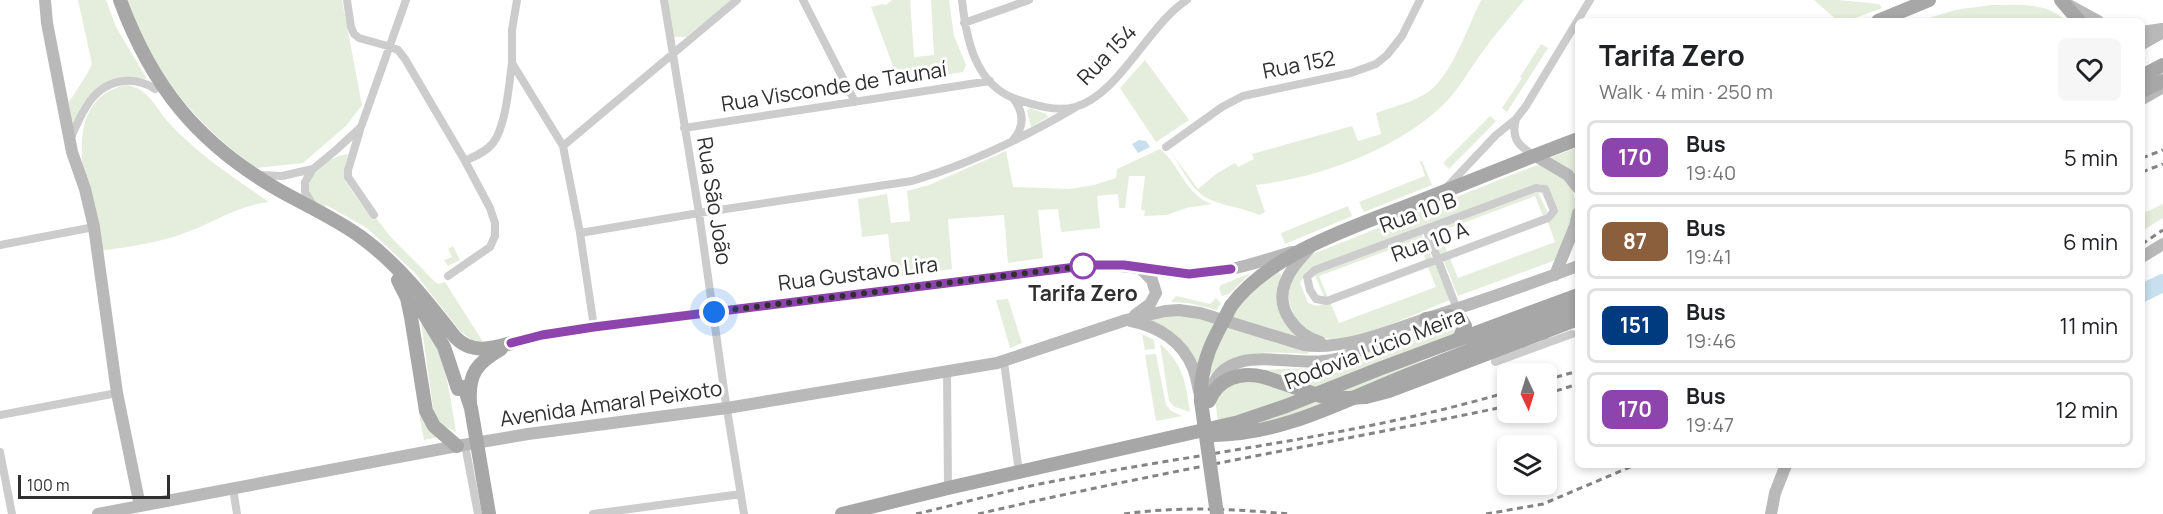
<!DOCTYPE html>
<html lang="en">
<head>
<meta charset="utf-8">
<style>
	body { margin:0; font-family:Manrope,sans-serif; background:#f6f6f6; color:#202124; height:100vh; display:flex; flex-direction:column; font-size:22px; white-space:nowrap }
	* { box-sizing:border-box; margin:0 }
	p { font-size:20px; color:#757577 }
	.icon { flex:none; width:33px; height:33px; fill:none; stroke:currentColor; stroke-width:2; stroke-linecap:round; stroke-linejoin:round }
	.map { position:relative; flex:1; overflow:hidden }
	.side { position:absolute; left:1575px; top:18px; width:570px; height:450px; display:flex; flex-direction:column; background:#fff; border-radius:9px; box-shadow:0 3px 9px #0003 }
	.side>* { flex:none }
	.badge { padding:0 12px; border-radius:9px; font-size:21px; line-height:39px }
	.needle { width:39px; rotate:176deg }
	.tools { position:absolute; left:1497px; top:363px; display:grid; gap:12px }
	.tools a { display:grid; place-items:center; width:60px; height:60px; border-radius:9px; background:#fff; box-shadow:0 3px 9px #0003; font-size:30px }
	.scale { position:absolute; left:18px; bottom:15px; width:152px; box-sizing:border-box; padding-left:6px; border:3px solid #2f2f2f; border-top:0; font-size:16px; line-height:21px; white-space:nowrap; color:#2f2f2f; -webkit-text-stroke:4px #fff; paint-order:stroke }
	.you { position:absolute; width:30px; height:30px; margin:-15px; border:4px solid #fff; border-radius:50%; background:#1a73e8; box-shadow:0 0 0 9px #1a73e833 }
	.map>.badge { position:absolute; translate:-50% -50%; box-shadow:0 0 0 3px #fff }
	.round { display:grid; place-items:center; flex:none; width:63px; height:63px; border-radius:9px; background:#f6f6f6 }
	.overview { display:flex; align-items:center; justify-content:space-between; height:102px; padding:0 24px }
	h1 { font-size:28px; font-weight:700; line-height:45px }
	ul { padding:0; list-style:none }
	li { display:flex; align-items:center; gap:18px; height:75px; margin:0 12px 9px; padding:0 12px; border:3px solid #e0e0e0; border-radius:9px }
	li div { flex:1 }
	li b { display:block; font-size:22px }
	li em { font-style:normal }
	li .badge { min-width:66px; font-weight:700; text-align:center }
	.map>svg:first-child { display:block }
	.green { fill:#e5eddc }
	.water { fill:#c7dfee }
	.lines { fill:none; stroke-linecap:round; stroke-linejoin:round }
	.river { stroke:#c7dfee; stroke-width:18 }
	.street { stroke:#ccc; stroke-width:8 }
	.secondary { stroke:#b9b9b9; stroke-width:12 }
	.primary { stroke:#a7a7a7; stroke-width:14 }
	.rail { stroke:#848484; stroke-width:3; stroke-dasharray:6 4.5; stroke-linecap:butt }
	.primary-bridge { stroke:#a7a7a7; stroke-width:14 }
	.line-casing { stroke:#fff; stroke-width:14 }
	.line { stroke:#8e44ad; stroke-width:9 }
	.walk { stroke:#2f2f2f; stroke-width:6; stroke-dasharray:0 10.8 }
	.stop-dot { fill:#fff; stroke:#8e44ad; stroke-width:3 }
	.labels { text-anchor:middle; stroke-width:6; stroke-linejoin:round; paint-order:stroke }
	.street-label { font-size:21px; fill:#2f2f2f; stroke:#fff }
	.stop-label { font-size:21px; font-weight:bold; fill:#2f2f2f; stroke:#fff }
</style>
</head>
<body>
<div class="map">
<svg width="2163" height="514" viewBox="0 0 2163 514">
	<rect width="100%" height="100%" fill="#fff"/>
	<path class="green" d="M 78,0 L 106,0 L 116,27 L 147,79 C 133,76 98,85 88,97 C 81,105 77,116 72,127 L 69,102 L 87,74 L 92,64 Z
		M 127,0 L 342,0 L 362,105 L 346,126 L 303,163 L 256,168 C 194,123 153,72 127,0 Z
		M 668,0 L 731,0 L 686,37 L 673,37 Z
		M 892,0 L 910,0 L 914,57 L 934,55 L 931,0 L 949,0 L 954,36 L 966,65 L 963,72 L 899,82 L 871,7 L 882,4 L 886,5 Z
		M 1481,0 L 1524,0 C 1510,18 1494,35 1481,54 C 1469,70 1460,87 1446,102 C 1398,150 1321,177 1256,185 L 1265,212 L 1259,215 C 1242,207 1215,205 1202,195 C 1189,185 1180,165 1171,152 L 1198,189 L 1216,174 L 1235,163 L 1238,167 L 1254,159 L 1252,154 L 1352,126 L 1358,141 L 1381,134 L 1376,113 C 1394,106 1421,101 1435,86 C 1454,67 1469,25 1481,0 Z
		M 1814,0 L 1839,0 L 1879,4 L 1882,8 L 1847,21 L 1838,21 Z
		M 1991,5 C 2016,5 2047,1 2066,21 L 1920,21 L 1955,10 Z
		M 1541,44 L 1548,48 L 1507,112 L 1502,108 L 1522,78 L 1520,77 Z
		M 1145,60 L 1189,120 L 1156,142 L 1120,88 Z
		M 126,85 C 148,87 156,109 170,124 C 199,155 234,178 269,202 C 238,205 211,224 182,234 C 156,243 128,247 100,251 C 90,202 53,101 126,85 Z
		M 1030,108 L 1046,114 L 1048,117 L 1031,127 L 1027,111 Z
		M 1490,116 L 1496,121 L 1449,169 L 1443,163 Z
		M 1578,147 L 1578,181 L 1550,158 Z
		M 1160,149 C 1180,165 1186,196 1212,204 L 1186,208 L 1167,215 L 1144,216 L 1145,210 L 1141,210 L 1145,176 L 1129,176 L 1125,208 L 1119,208 L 1118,194 L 1097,196 L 1100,228 L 1061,232 L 1058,209 L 1038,210 L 1043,258 L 1008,263 L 1004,215 L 948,219 L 952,269 L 893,277 L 888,234 L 862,237 L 858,199 L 887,194 L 891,223 L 910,221 L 907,191 L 929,185 L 1006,151 L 1013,187 L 1069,189 L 1094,185 L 1116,178 L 1117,169 Z
		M 348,154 C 346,162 343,171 345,179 C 346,185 368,212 373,220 L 377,219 L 389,235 L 434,281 L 438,284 L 445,282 L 483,342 L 472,340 L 460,331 L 414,272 L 367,228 L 326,205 L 324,208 L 312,201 L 307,186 C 316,169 328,157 348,154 Z
		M 1420,161 L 1422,161 L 1432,185 L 1364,212 L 1359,202 L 1425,176 Z
		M 1537,165 C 1558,168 1577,187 1576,208 L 1556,259 L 1553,261 L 1458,296 L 1443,259 L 1449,256 L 1458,278 L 1555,242 L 1547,220 L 1554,216 L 1544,185 L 1539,184 L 1324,263 L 1307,271 L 1300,283 L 1308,303 L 1316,306 L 1330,302 L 1339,323 L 1436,287 L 1427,265 L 1435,262 L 1450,300 C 1421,311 1363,339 1334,339 C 1323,339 1313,335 1303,332 C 1282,292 1281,287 1313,254 Z
		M 1538,192 L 1547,211 L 1546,214 L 1543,216 L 1535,196 L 1439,232 L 1447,252 L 1439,255 L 1429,230 Z
		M 2163,204 L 2163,218 L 2142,231 L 2142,214 Z
		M 1348,206 L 1352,216 L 1285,244 L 1281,233 Z
		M 1421,233 L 1432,258 L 1426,260 L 1416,240 L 1319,276 L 1328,298 L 1325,299 L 1314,273 Z
		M 453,246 L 460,260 L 448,266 L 444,260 L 452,257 L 448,249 Z
		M 1277,270 L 1283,278 L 1296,334 L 1295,339 L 1229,320 L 1241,301 Z
		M 1251,273 L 1229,294 L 1222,296 L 1219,288 L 1221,285 Z
		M 1176,296 L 1210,304 L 1216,298 L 1221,303 L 1217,310 L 1188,303 L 1171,302 Z
		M 1008,299 L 1022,343 L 1010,348 L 996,300 Z
		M 1578,299 L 1578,306 L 1317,410 L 1263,423 L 1262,420 L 1382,371 L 1433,359 Z
		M 1157,316 L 1189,316 L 1218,324 L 1200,371 L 1147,320 Z
		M 1447,321 L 1454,322 L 1458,329 L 1453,336 L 1263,409 L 1218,421 L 1215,400 L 1218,389 L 1258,370 L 1316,368 L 1333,365 Z
		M 421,322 L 423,322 C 445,354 450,394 456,432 L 444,426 L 434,414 Z
		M 1225,325 L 1309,349 L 1308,354 C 1271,352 1232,347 1207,379 L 1206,374 Z
		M 1142,334 L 1154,340 L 1155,349 L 1145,350 Z
		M 1160,344 C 1183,363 1186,384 1190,412 L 1175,407 L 1169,401 Z
		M 1156,354 L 1166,405 L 1171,411 L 1182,416 L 1156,421 L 1145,355 Z
		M 419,414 L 438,437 L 424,440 Z"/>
	<path class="water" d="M 1139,140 L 1146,141 L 1150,147 L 1138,153 L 1132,144 Z"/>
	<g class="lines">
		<path class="river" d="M 2142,293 L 2163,283"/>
		<path class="street" d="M 347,0 L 351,27 L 354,34 L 359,38 L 391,47 L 398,50 L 405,59 L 465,161 L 490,208 L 495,223 L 495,236 L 490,247 L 448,276
			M 517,0 L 512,30 L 512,63 L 563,146 L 580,233 L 594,327
			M 664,0 L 699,213 L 725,397 L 744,514
			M 803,0 L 855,102
			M 962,0 C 966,38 975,85 1016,99 C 1034,105 1056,112 1075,107 C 1119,95 1148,25 1187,0
			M 964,23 L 1029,0
			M 1516,119 C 1511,138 1518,146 1534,155
			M 684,128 L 990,81
			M 360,130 L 348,170 L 348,177 L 374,215
			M 70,140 C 81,115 92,84 124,81 C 136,80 146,83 155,89
			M 1013,140 C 1025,126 1024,112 1013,98
			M 563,146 L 737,0
			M 1166,147 L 1222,107 L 1243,96 L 1351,73 L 1376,64 L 1387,55 L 1402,36 L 1420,0
			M 465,161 C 475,156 486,152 493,143 C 506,126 509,85 512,63
			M 261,175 L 282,176 L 313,169
			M 1447,187 L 1496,135 L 1516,119 L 1526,106 L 1590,0
			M 1536,188 L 1545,189 L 1554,211 L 1548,218 L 1327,301 L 1316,299 L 1310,290 L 1307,277 L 1315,270 Z
			M 313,205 L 305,192 L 305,182 L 313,169 L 336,150 L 361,127 L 406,0
			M 1426,229 L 1457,309
			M 580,233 L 699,213 L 912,181 C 970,164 1025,137 1076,107
			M 0,245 L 94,227
			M 1547,343 L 1572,334
			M 1004,362 L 1019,472
			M 1495,362 L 1547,343 L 1542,333
			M 947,371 L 948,488
			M 0,415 L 117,393
			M 465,445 L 478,514
			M 0,452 L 12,514
			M 233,488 L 237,514
			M 593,514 L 741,494"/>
		<path class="secondary" d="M 45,0 L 47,23 L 72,152 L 85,189 L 94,227 L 117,393 L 140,506
			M 2065,3 L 2098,21
			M 2142,32 L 2162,29
			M 2142,44 L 2163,32
			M 2142,99 L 2163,87
			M 1534,155 L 1568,175 L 1578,188
			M 1310,248 C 1300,259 1290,269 1285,283 C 1275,309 1296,335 1320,342
			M 2142,257 L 2163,244
			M 1555,275 L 1575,226 L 1578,213
			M 1135,315 L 1150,304 L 1156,293 L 1152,280 L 1139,267
			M 1131,321 C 1158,326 1182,341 1193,368 C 1196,375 1197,383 1199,391
			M 511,343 L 542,335 L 594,327 L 1092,265 C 1125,263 1156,273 1188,274 C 1224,274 1259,262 1292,252
			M 1210,394 C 1222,341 1287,366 1324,361 C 1345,359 1366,348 1384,337
			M 98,514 L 457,446 L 528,434 L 727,408 L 997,363 L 1126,320 L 1165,311 L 1179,310 L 1200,313 L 1304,345 C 1341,351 1390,331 1425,319 C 1476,303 1527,285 1578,266
			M 1771,514 L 1775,493 L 1786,465"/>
		<path class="primary" d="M 120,0 C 152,87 198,143 277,189 C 305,205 335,218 361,237 C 398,264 427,301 455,337 C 471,354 491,349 511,343
			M 2061,0 L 2079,21
			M 1878,21 L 1929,0
			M 2142,76 L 2163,65
			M 2142,91 L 2163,81
			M 398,280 L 407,298 L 411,317 L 426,411 L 434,426 L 457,446
			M 418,304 L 444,347 L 458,389
			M 1231,306 C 1271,251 1363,224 1425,199 C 1476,179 1527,158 1578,139
			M 1426,319 L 1450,316 L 1460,318 L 1465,326 L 1459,339
			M 1521,341 L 1578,319
			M 1201,401 C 1200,378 1205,356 1216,335
			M 1209,401 C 1218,378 1241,371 1264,377
			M 470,403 C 468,373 477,363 501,349
			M 1214,435 C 1282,434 1339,403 1400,378 C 1459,354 1518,331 1578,309
			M 842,514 L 948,488 L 1239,422 L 1286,406 L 1379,369 L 1578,295"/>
		<path class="rail" d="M 2142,158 L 2163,150
			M 2142,172 L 2163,164
			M 2142,244 L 2163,230
			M 1546,380 L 1578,371
			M 1546,394 L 1578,384
			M 916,514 C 967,502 1019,487 1071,478 C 1216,451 1365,434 1508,392
			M 978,514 C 1153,473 1331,443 1508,406
			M 1124,514 C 1179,506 1234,509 1289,514
			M 1486,514 L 1543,504 L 1635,465"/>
		<path class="primary-bridge" d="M 1216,335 L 1231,306
			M 1264,377 L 1324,397 L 1348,398 L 1366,397 L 1389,391 L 1521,341
			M 464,387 L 471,408 L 489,514
			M 1201,401 L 1217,514"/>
	</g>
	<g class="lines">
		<defs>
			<path id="line" d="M 511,343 L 542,335 L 594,327 L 1092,265 L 1124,265 L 1189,274 L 1231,269"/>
		</defs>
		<use href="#line" class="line-casing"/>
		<use href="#line" class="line"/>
		<path class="walk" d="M 714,312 L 1083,266"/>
	</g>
	<circle class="stop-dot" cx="1083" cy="266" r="12"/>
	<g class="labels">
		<g class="street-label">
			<text transform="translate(1107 55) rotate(-46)" y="7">Rua 154</text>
			<text transform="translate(1299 65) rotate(-11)" y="7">Rua 152</text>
			<text transform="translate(834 87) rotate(-9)" y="7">Rua Visconde de Taunaí</text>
			<text transform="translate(714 201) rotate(81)" y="7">Rua São João</text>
			<text transform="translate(1418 213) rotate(-20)" y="7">Rua 10 B</text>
			<text transform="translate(1430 242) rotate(-20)" y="7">Rua 10 A</text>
			<text transform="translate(858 274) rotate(-7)" y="7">Rua Gustavo Lira</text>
			<text transform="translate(1375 349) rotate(-21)" y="7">Rodovia Lúcio Meira</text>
			<text transform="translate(611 404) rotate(-8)" y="7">Avenida Amaral Peixoto</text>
		</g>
		<g class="stop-label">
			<text x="1083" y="301">Tarifa Zero</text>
		</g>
	</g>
</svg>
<div class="tools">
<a><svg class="needle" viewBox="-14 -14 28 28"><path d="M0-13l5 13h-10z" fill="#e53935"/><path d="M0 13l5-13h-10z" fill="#757577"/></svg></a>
<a><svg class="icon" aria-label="layers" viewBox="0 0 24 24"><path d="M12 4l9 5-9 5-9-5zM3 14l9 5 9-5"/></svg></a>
</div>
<div class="scale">100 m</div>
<div class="you" style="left:714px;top:312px"></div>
<section class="side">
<div class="overview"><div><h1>Tarifa Zero</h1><p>Walk · 4 min · 250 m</p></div><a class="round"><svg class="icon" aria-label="heart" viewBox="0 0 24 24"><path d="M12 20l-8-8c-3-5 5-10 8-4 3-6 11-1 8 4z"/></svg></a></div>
<ul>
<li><span class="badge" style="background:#8e44ad;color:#fff">170</span><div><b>Bus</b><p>19:40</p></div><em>5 min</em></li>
<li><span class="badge" style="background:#8b5e3c;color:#fff">87</span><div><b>Bus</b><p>19:41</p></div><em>6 min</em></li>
<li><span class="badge" style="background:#003b80;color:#fff">151</span><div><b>Bus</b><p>19:46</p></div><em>11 min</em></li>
<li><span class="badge" style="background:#8e44ad;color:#fff">170</span><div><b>Bus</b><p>19:47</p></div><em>12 min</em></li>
</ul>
</section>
</div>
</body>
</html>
